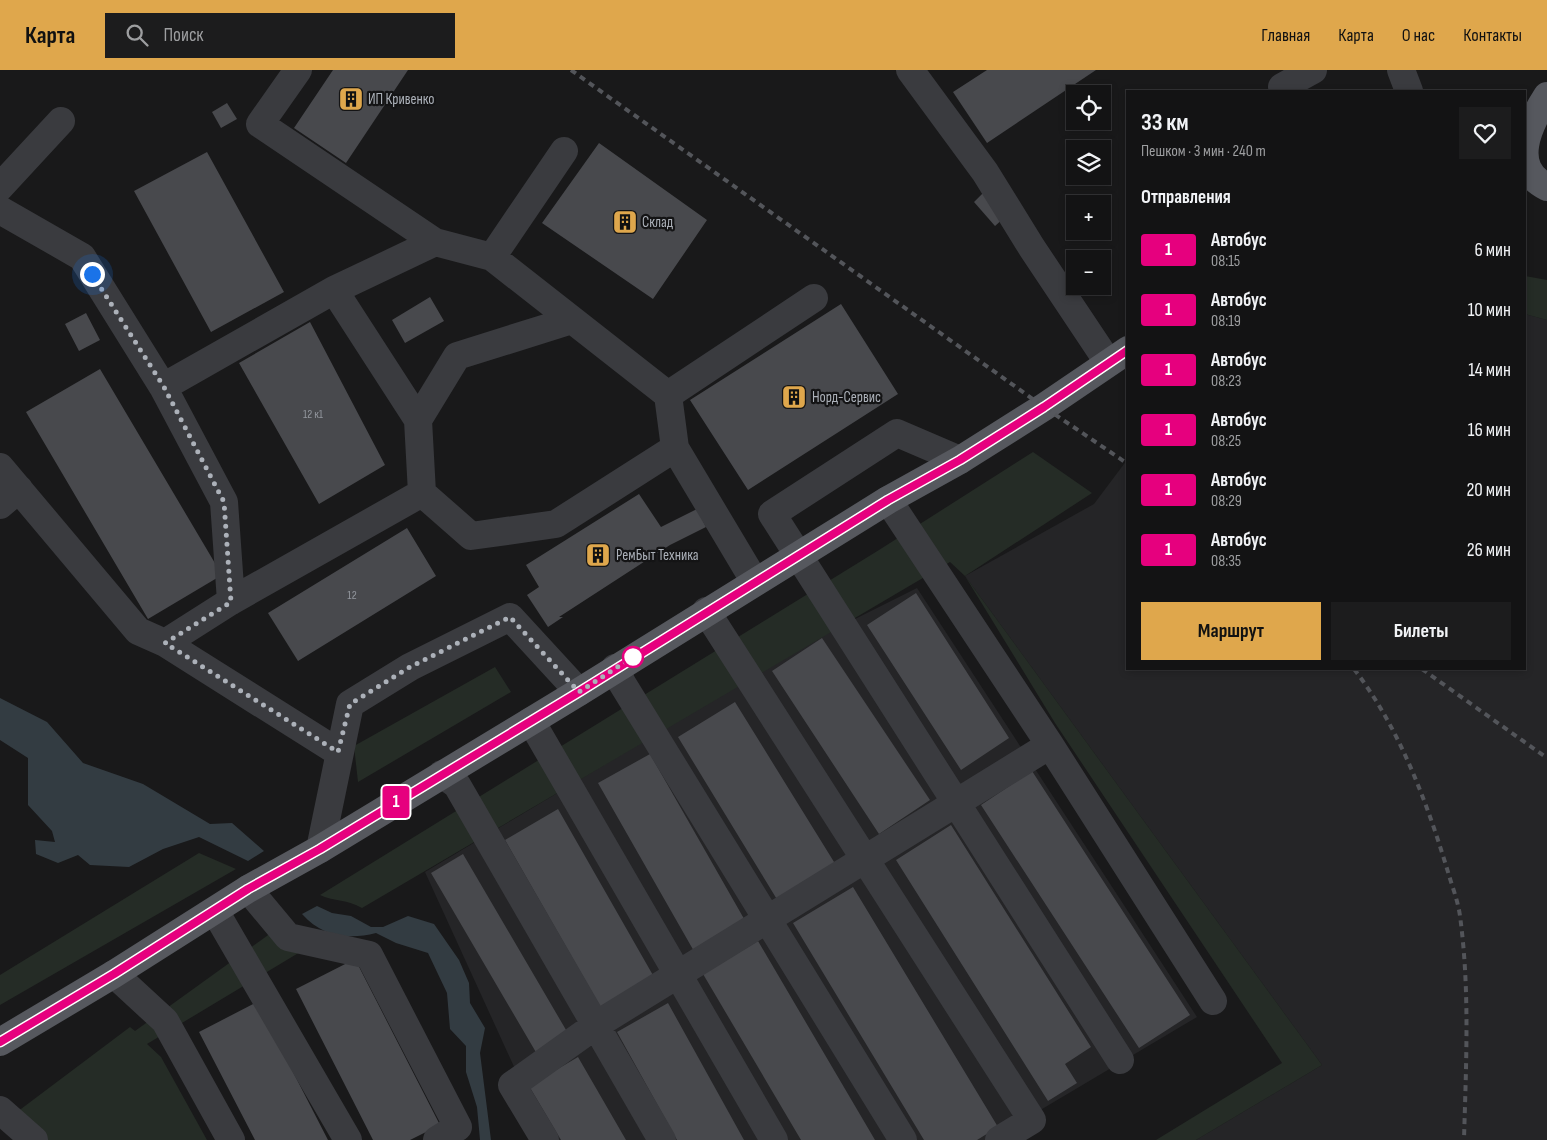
<!DOCTYPE html>
<html lang="ru">
<head>
<meta charset="utf-8">
<style>
	body { margin:0; font-family:"Sofia Sans Condensed",sans-serif; background:#1c1c1d; color:#f1f3f6; height:100vh; display:flex; flex-direction:column; font-size:19px; white-space:nowrap }
	* { box-sizing:border-box; margin:0 }
	p { font-size:16px; color:#9d9ea0 }
	.icon { flex:none; width:28px; height:28px; fill:none; stroke:currentColor; stroke-width:2; stroke-linecap:round; stroke-linejoin:round }
	.map { position:relative; flex:1; overflow:hidden }
	.side { position:absolute; left:1126px; top:20px; width:400px; height:580px; display:flex; flex-direction:column; background:#131314; border-radius:0px; box-shadow:0 2px 8px #0003,0 0 0 1px #323234 }
	.side>* { flex:none }
	.badge { padding:0 10px; border-radius:4px; font-size:18px; line-height:32px }
	.buttons { position:absolute; left:1066px; top:15px; display:grid; gap:10px }
	.buttons a { display:grid; place-items:center; width:45px; height:45px; border-radius:0px; background:#131314; box-shadow:0 2px 8px #0003,0 0 0 1px #323234; font-size:25px }
	.you { position:absolute; width:25px; height:25px; margin:-12px; border:4px solid #fff; border-radius:50%; background:#1a73e8; box-shadow:0 0 0 8px #1a73e833 }
	.map>.badge { position:absolute; translate:-50% -50%; box-shadow:0 0 0 2px #fff }
	h2 { padding:0 15px; font-size:19px; line-height:45px }
	.round { display:grid; place-items:center; flex:none; width:52px; height:52px; border-radius:0px; background:#1c1c1d }
	.overview { display:flex; align-items:center; justify-content:space-between; height:85px; padding:0 15px }
	h1 { font-size:24px; font-weight:700; line-height:38px }
	.button { display:flex; gap:10px; margin-top:auto; padding:10px 15px }
	.button a { flex:1; height:58px; border-radius:0px; background:#dfa74c; color:#111; font-size:20px; font-weight:700; line-height:58px; text-align:center }
	.button a+a { background:#1c1c1d; color:#f1f3f6 }
	ul { padding:0; list-style:none }
	li { display:flex; align-items:center; gap:15px; height:60px; padding:0 15px }
	li div { flex:1 }
	li b { display:block; font-size:19px }
	li em { font-style:normal }
	li .badge { min-width:55px; font-weight:700; text-align:center }
	header { display:flex; align-items:center; gap:30px; box-sizing:border-box; height:70px; padding:0 25px; background:#dfa74c; color:#111 }
	header strong { font-size:24px }
	nav { display:flex; gap:28px; margin-inline-start:auto; font-size:18px }
	.search { width:350px; height:45px; background:#1c1c1d; display:flex; align-items:center; gap:12px; box-sizing:border-box; padding:0 18px; border-radius:0px; color:#9d9ea0; font-size:19px }
	.map>svg:first-child { display:block }
	.built { fill:#252527 }
	.green { fill:#252c26 }
	.water { fill:#333c42 }
	.building { fill:#48494d }
	.lines { fill:none; stroke-linecap:round; stroke-linejoin:round }
	.minor { stroke:#3a3b3f; stroke-width:28 }
	.major { stroke:#56585e; stroke-width:28 }
	.rail { stroke:#53555a; stroke-width:4; stroke-dasharray:6 5; stroke-linecap:butt }
	.line-casing { stroke:#fff; stroke-width:11 }
	.line { stroke:#e6007e; stroke-width:8 }
	.walk { stroke:#acb1b9; stroke-width:5; stroke-dasharray:0 9 }
	.stop-dot { fill:#fff; stroke:#e6007e; stroke-width:2.5 }
	.labels { text-anchor:middle; stroke-width:4.5; stroke-linejoin:round; paint-order:stroke }
	.number-label { font-size:12px; fill:#93979e }
	.poi-label { font-size:15px; fill:#acb1b9; stroke:#141415; text-anchor:start }
</style>
</head>
<body>
<header>
<strong>Карта</strong>
<div class="search"><svg class="icon" aria-label="search" viewBox="0 0 24 24"><circle cx="10" cy="10" r="6"/><path d="M15 15l6 6"/></svg>Поиск</div>
<nav><a>Главная</a><a>Карта</a><a>О нас</a><a>Контакты</a></nav>
</header>
<div class="map">
<svg width="1547" height="1070" viewBox="0 0 1547 1070">
	<rect width="100%" height="100%" fill="#19191a"/>
	<path class="built" d="M 1525,244 L 1547,250 L 1547,1070 L 1196,1070 L 1322,995 L 965,506 L 1094,434 L 1127,390 L 1128,599 L 1525,599 Z
		M 917,518 L 1197,947 L 990,1070 L 553,1070 L 526,1023 L 425,802 L 815,569 Z"/>
	<path class="green" d="M 1525,206 L 1547,210 L 1547,250 L 1525,244 Z
		M 1033,382 L 1092,423 L 965,506 L 1322,995 L 1196,1070 L 1156,1070 L 1282,993 L 1055,653 L 965,506 L 950,492 L 362,838 C 347,829 335,832 320,825 L 879,480 Z
		M 495,597 L 511,622 L 358,712 L 354,676 Z
		M 199,783 L 236,799 L 0,935 L 0,905 Z
		M 282,855 L 315,873 L 147,974 L 161,987 L 207,1070 L 14,1070 L 5,1051 L 130,957 L 135,961 Z"/>
	<path class="water" d="M 0,628 L 47,652 L 83,693 L 143,714 L 210,754 L 232,753 L 264,781 L 248,791 L 199,767 L 163,779 L 129,797 L 90,795 L 78,785 L 58,793 L 36,784 L 35,770 L 55,772 L 52,761 L 28,735 L 28,688 L 0,670 Z
		M 317,836 L 332,843 L 351,846 L 371,857 L 383,857 L 408,846 L 434,854 L 459,890 L 469,913 L 470,933 L 485,958 L 480,983 L 491,1070 L 480,1070 L 477,1037 L 466,1002 L 466,976 L 450,959 L 447,923 L 428,883 L 396,873 L 376,863 C 349,870 322,867 302,844 Z"/>
	<path class="building" d="M 333,0 L 408,0 L 346,93 L 294,58 Z
		M 987,0 L 1096,0 L 987,73 L 953,22 Z
		M 227,33 L 237,49 L 221,58 L 212,42 Z
		M 599,73 L 707,150 L 653,229 L 542,153 Z
		M 207,82 L 284,222 L 211,262 L 134,121 Z
		M 984,122 L 1005,147 L 995,156 L 974,132 Z
		M 430,227 L 444,251 L 405,273 L 392,250 Z
		M 841,234 L 898,324 L 748,420 L 690,330 Z
		M 86,243 L 100,270 L 79,281 L 65,254 Z
		M 310,252 L 385,395 L 319,434 L 239,293 Z
		M 100,299 L 222,505 L 148,549 L 26,342 Z
		M 639,424 L 661,457 L 697,439 L 706,457 L 670,475 L 559,547 L 563,547 L 548,557 L 527,525 L 539,517 L 526,495 Z
		M 407,458 L 436,506 L 298,591 L 268,543 Z
		M 916,523 L 1009,668 L 961,700 L 867,555 Z
		M 822,568 L 930,730 L 879,764 L 772,601 Z
		M 735,632 L 839,800 L 781,836 L 678,667 Z
		M 650,684 L 747,854 L 695,883 L 598,713 Z
		M 1032,701 L 1190,945 L 1139,978 L 981,735 Z
		M 558,739 L 654,907 L 601,938 L 505,770 Z
		M 951,755 L 1091,977 L 1065,994 L 1077,1013 L 1048,1031 L 896,790 Z
		M 463,784 L 569,965 L 537,984 L 431,803 Z
		M 853,817 L 998,1057 L 977,1070 L 924,1070 L 793,853 Z
		M 758,871 L 875,1070 L 801,1070 L 703,904 Z
		M 355,889 L 440,1055 L 410,1070 L 373,1070 L 296,919 Z
		M 257,932 L 328,1070 L 255,1070 L 199,962 Z
		M 668,933 L 744,1070 L 677,1070 L 617,962 Z
		M 578,987 L 626,1070 L 561,1070 L 529,1016 Z"/>
	<g class="lines">
		<path class="minor" d="M 298,0 L 260,54 L 435,172 L 492,187 L 668,325 L 675,378 L 755,512
			M 910,0 L 985,102 L 1032,178 L 1108,292
			M 1401,0 L 1409,21
			M 1282,17 L 1313,0
			M 0,117 L 61,51
			M 0,140 L 82,187 L 163,317 L 224,432 L 231,531
			M 492,187 L 564,81
			M 334,220 L 418,350
			M 572,250 L 457,286 L 418,350 L 422,423 L 471,466 L 556,454 L 675,378
			M 163,317 L 334,220 L 435,172
			M 668,325 L 814,228
			M 960,390 L 897,363 L 772,444 L 1120,990
			M 0,397 L 138,561 L 165,573 L 231,531 L 422,423
			M 888,430 L 1050,675 L 1213,931
			M 0,435 L 19,419
			M 706,541 L 1032,1050 L 999,1070
			M 165,573 L 338,682
			M 615,598 L 622,613 L 903,1070
			M 531,651 L 774,1070
			M 442,704 L 457,715 L 662,1070
			M 320,779 L 350,634 L 410,597 L 510,547 L 579,622
			M 248,819 L 288,867 L 369,885 L 458,1057 L 437,1070
			M 215,841 L 348,1070
			M 114,904 L 165,951 L 231,1070
			M 0,1040 L 34,1070
			M 545,1070 L 512,1015 L 596,955 L 1050,675"/>
		<path class="major" d="M 1547,26 C 1529,54 1507,97 1547,117
			M 0,972 L 114,904 L 248,819 L 320,779 L 579,622 L 888,430 L 960,390 L 1044,337 L 1128,280"/>
		<path class="rail" d="M 571,0 L 1044,337 L 1128,394
			M 1354,599 C 1399,657 1427,732 1448,802 C 1452,816 1458,831 1460,846 C 1470,920 1466,995 1464,1070
			M 1422,599 L 1547,688"/>
	</g>
	<g class="lines">
		<defs>
			<path id="line" d="M 0,972 L 114,904 L 248,819 L 320,779 L 579,622 L 888,430 L 960,390 L 1044,337 L 1128,280"/>
		</defs>
		<use href="#line" class="line-casing"/>
		<use href="#line" class="line"/>
		<path class="walk" d="M 92,204 L 164,317 L 224,432 L 231,532 L 165,573 L 338,682 L 350,634 L 410,597 L 510,547 L 579,622 L 633,587"/>
	</g>
	<defs>
		<symbol id="building-square" viewBox="-11 -11 22 22"><rect x="-9" y="-9" width="18" height="18" rx="4" fill="#dfa74c" stroke="#141415"/><path d="M-4-6H4V6H1V3H-1V6H-4ZM-2.5-4.3h1.7v1.8h-1.7ZM.8-4.3h1.7v1.8H.8ZM-2.5-1h1.7V.8h-1.7ZM.8-1h1.7V.8H.8Z" fill="#111"/></symbol>
	</defs>
	<g fill-rule="evenodd">
		<use href="#building-square" x="337" y="15" width="28" height="28"/>
		<use href="#building-square" x="611" y="138" width="28" height="28"/>
		<use href="#building-square" x="780" y="313" width="28" height="28"/>
		<use href="#building-square" x="584" y="471" width="28" height="28"/>
	</g>
	<circle class="stop-dot" cx="633" cy="587" r="10"/>
	<g class="labels">
		<g class="number-label">
			<text x="313" y="348">12 к1</text>
			<text x="352" y="529">12</text>
		</g>
		<g class="poi-label">
			<text x="368" y="34">ИП Кривенко</text>
			<text x="642" y="157">Склад</text>
			<text x="812" y="332">Норд-Сервис</text>
			<text x="616" y="490">РемБыт Техника</text>
		</g>
	</g>
</svg>
<div class="buttons">
<a><svg class="icon" aria-label="locate" viewBox="0 0 24 24"><circle cx="12" cy="12" r="6"/><path d="M12 2v4M12 18v4M2 12h4M18 12h4"/></svg></a>
<a><svg class="icon" aria-label="layers" viewBox="0 0 24 24"><path d="M12 4l9 5-9 5-9-5zM3 14l9 5 9-5"/></svg></a>
<a>+</a>
<a>−</a>
</div>
<div class="you" style="left:92px;top:204px"></div>
<b class="badge" style="left:396px;top:732px;background:#e6007e;color:#fff">1</b>
<section class="side">
<div class="overview"><div><h1>33 км</h1><p>Пешком · 3 мин · 240 m</p></div><a class="round"><svg class="icon" aria-label="heart" viewBox="0 0 24 24"><path d="M12 20l-8-8c-3-5 5-10 8-4 3-6 11-1 8 4z"/></svg></a></div>
<h2>Отправления</h2>
<ul>
<li><span class="badge" style="background:#e6007e;color:#fff">1</span><div><b>Автобус</b><p>08:15</p></div><em>6 мин</em></li>
<li><span class="badge" style="background:#e6007e;color:#fff">1</span><div><b>Автобус</b><p>08:19</p></div><em>10 мин</em></li>
<li><span class="badge" style="background:#e6007e;color:#fff">1</span><div><b>Автобус</b><p>08:23</p></div><em>14 мин</em></li>
<li><span class="badge" style="background:#e6007e;color:#fff">1</span><div><b>Автобус</b><p>08:25</p></div><em>16 мин</em></li>
<li><span class="badge" style="background:#e6007e;color:#fff">1</span><div><b>Автобус</b><p>08:29</p></div><em>20 мин</em></li>
<li><span class="badge" style="background:#e6007e;color:#fff">1</span><div><b>Автобус</b><p>08:35</p></div><em>26 мин</em></li>
</ul>
<div class="button"><a>Маршрут</a><a>Билеты</a></div>
</section>
</div>
</body>
</html>
